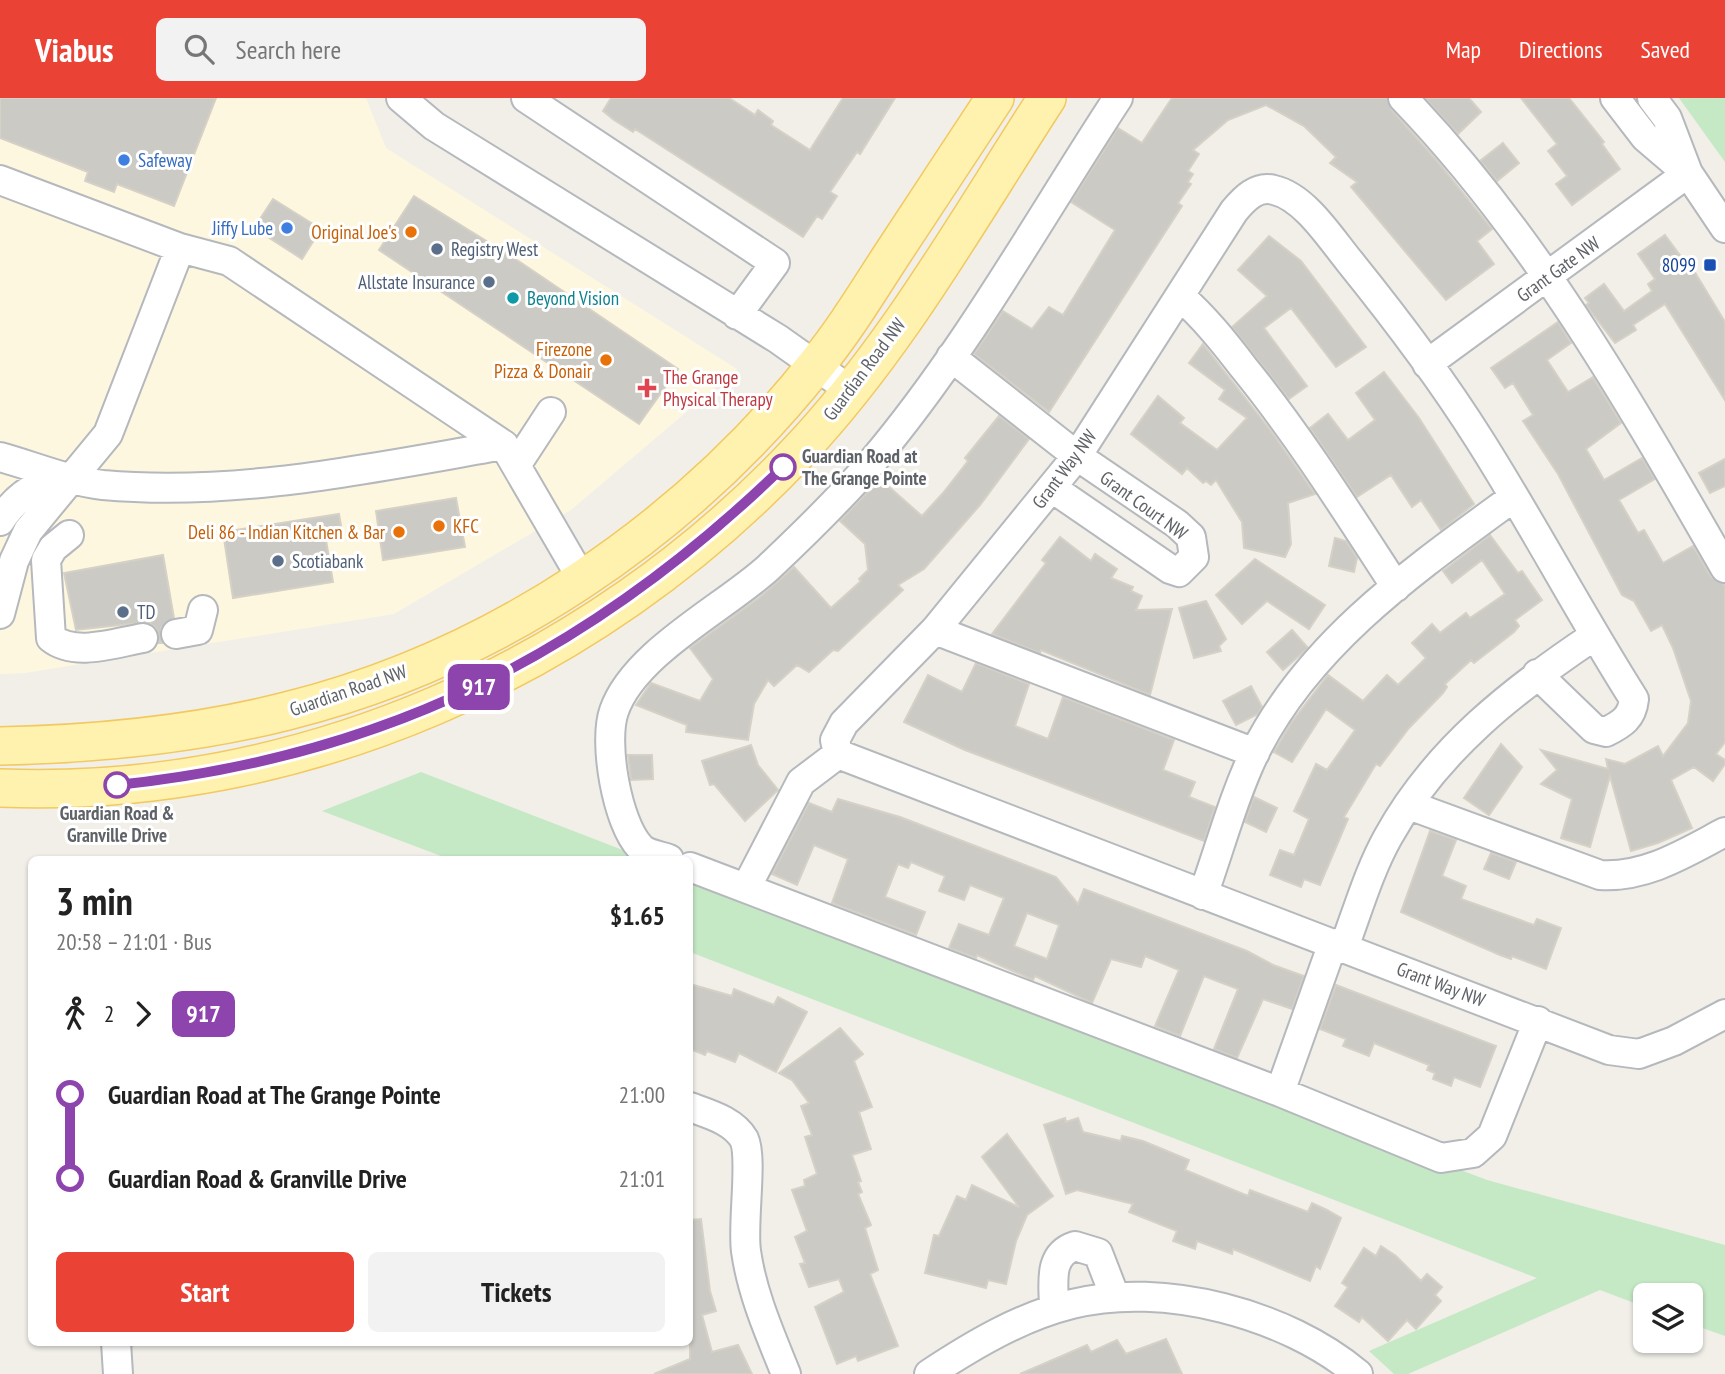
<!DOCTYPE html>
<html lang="en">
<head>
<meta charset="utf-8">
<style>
	body { margin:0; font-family:"PT Sans Narrow",sans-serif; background:#f2f2f2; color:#222; height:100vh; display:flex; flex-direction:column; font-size:26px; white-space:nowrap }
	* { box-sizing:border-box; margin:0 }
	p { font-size:23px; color:#767676 }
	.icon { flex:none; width:38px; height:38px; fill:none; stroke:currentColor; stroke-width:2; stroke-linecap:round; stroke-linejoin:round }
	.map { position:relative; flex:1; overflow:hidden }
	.side { position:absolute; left:28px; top:758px; width:665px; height:490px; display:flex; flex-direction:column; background:#fff; border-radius:10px; box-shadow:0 2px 5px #0004 }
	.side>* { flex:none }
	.badge { padding:0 14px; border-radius:10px; font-size:24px; line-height:46px }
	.fabs { position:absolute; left:1633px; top:1185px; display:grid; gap:14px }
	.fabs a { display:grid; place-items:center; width:70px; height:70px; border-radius:10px; background:#fff; box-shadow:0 2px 5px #0004; font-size:35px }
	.map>.badge { position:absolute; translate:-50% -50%; box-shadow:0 0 0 4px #fff }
	.legs { display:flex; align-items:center; gap:10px; height:77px; padding:0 28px; font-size:23px }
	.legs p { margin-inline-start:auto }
	.headline { display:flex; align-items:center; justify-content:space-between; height:119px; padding:0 28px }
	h1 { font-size:38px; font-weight:800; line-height:52px }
	.button { display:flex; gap:14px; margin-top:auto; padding:14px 28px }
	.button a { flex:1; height:80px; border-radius:10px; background:#ea4335; color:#fff; font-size:28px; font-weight:800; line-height:80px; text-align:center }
	.button a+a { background:#f2f2f2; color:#222 }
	ul { padding:0 28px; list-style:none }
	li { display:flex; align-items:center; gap:24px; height:84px; font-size:26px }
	li i { display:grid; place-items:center; width:10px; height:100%; margin:0 9px; background:currentColor }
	li i::after { content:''; width:18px; height:18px; margin:-9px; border:5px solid; border-radius:50%; background:#fff }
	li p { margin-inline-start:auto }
	li:first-child i { background:linear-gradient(#0000 50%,currentColor 0) }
	li:last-child i { background:linear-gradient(currentColor 50%,#0000 0) }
	header { display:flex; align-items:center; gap:42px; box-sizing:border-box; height:98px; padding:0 35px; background:#ea4335; color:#fff }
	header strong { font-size:33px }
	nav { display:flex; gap:38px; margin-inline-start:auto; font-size:24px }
	.search { width:490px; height:63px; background:#f2f2f2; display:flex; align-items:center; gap:18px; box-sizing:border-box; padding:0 24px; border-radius:10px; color:#767676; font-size:26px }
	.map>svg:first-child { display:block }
	.commercial { fill:#fef7e0 }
	.green { fill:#c5e8c5 }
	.building { fill:#cccac5; stroke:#d6d1c6; stroke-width:2; fill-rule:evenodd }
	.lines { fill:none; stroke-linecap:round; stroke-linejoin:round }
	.minor-casing { stroke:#b5b8bc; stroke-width:32 }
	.major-casing { stroke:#f2c960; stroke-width:40 }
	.minor { stroke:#fff; stroke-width:28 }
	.major { stroke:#fff2af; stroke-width:37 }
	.line-1-casing { stroke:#fff; stroke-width:16 }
	.line-1 { stroke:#8e44ad; stroke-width:10 }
	.shop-dot { fill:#3f7fe0; stroke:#fff; stroke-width:2.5 }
	.food-dot { fill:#e8710a; stroke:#fff; stroke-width:2.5 }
	.service-dot { fill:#5c6f8a; stroke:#fff; stroke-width:2.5 }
	.transit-dot { fill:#1a4fb4; stroke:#fff; stroke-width:2.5 }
	.culture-dot { fill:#0f9aa8; stroke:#fff; stroke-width:2.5 }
	.health-dot { fill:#e0444e; stroke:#fff; stroke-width:2.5 }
	.stop-1-dot { fill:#fff; stroke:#8e44ad; stroke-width:3.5 }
	.labels { text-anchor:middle; stroke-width:6; stroke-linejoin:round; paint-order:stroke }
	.shop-label { font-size:19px; fill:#366cbe; stroke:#fff; text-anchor:start }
	.food-label { font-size:19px; fill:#c56008; stroke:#fff; text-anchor:end }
	.service-label { font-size:19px; fill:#4e5e75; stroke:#fff; text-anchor:start }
	.transit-label { font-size:19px; fill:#164399; stroke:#fff; text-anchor:end }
	.street-label { font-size:19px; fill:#5f6368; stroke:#fff }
	.culture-label { font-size:19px; fill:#0d838f; stroke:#fff; text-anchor:start }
	.health-label { font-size:19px; fill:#be3a42; stroke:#fff; text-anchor:start }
	.stop-label { font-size:19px; font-weight:bold; fill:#5f6368; stroke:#fff; text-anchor:start }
</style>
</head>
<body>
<header>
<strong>Viabus</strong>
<div class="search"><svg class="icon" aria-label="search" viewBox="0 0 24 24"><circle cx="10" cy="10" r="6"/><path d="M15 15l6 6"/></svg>Search here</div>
<nav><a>Map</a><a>Directions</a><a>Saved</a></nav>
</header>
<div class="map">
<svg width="1725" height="1276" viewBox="0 0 1725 1276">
	<rect width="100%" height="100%" fill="#f1efe8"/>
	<path class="commercial" d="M 0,0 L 366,0 L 386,50 L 737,271 L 571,412 L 394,516 L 25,575 L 0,576 Z"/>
	<path class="green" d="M 1679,0 L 1725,0 L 1725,64 Z
		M 421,674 L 646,761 L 449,761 L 322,713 Z
		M 690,778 L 1487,1082 L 1725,1147 L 1725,1238 L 1691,1226 L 1690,1197 L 1645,1197 L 1645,1209 L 1600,1192 L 1408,1276 L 1394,1276 L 1369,1253 L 1537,1180 L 690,854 Z"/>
	<path class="building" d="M 0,0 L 216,0 L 174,108 L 117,86 L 114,94 L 85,83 L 88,74 L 0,40 Z
		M 611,0 L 729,0 L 755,17 L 758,12 L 773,23 L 771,27 L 810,52 L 843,0 L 895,0 L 860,56 L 857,54 L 830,94 L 837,98 L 822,121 L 817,118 L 803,139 L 635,31 L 633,34 L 614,22 L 603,13 Z
		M 1172,0 L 1387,0 L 1391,11 L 1438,64 L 1492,131 L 1477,143 L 1494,166 L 1446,202 L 1351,89 L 1357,84 L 1330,65 L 1336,59 L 1304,28 L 1266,7 L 1228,22 L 1193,52 L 1199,56 L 1188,73 L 1193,76 L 1188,84 L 1191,86 L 1178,105 L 1182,108 L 1049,314 L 974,256 L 1003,213 L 1032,231 L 1049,209 L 1063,217 L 1115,132 L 1071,104 L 1118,30 L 1142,45 Z
		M 1425,0 L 1469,0 L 1481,14 L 1458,36 Z
		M 1521,0 L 1569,0 L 1604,44 L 1602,46 L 1620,71 L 1572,107 L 1556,86 L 1567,78 L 1548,53 L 1557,46 Z
		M 1503,45 L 1519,65 L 1497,83 L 1480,63 Z
		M 414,98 L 520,164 L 678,271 L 639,326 L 379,152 Z
		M 273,101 L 321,131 L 302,161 L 254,130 Z
		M 1665,137 L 1685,164 L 1688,163 L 1725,224 L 1725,302 L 1665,206 L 1633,227 L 1636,232 L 1615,245 L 1586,207 L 1589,205 L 1585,200 L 1604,186 L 1624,213 L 1652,193 L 1648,186 L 1655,181 L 1638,156 Z
		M 1269,138 L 1301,163 L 1366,249 L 1336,269 L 1291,210 L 1264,230 L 1307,288 L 1289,301 L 1232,229 L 1267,198 L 1238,172 Z
		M 1558,224 L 1571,245 L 1547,262 L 1568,294 L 1593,279 L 1621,325 L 1586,351 L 1604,382 L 1642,360 L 1655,381 L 1619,402 L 1638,435 L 1644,432 L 1663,465 L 1693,448 L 1711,479 L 1725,487 L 1725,644 L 1716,656 L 1725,662 L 1725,666 L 1713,683 L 1694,669 L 1671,682 L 1692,730 L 1658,745 L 1631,753 L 1610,678 L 1590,749 L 1561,740 L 1572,701 L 1541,686 L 1557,672 L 1541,652 L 1608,671 L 1606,661 L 1625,666 L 1658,648 L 1663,658 L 1688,625 L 1691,603 L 1673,550 L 1662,527 L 1651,533 L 1634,503 L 1622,497 L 1558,376 L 1523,323 L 1533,317 L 1513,285 L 1505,290 L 1491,270 Z
		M 1203,246 L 1271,333 L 1315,396 L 1288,405 L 1291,446 L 1285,459 L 1244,450 L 1242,424 L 1216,382 L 1211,387 L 1206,383 L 1203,385 L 1187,370 L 1182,376 L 1131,336 L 1158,298 L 1184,320 L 1180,325 L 1217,352 L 1247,320 L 1219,301 L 1225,292 L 1189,265 Z
		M 1384,274 L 1419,320 L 1474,406 L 1441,432 L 1421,402 L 1412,409 L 1391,377 L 1357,399 L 1310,330 L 1328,316 L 1348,342 L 1375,322 L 1356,295 Z
		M 999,318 L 1029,341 L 980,407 L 924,471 L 898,487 L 903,492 L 838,553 L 833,552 L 809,574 L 797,567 L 774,588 L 768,582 L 754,606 L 748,642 L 686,634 L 687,627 L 636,607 L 651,585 L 700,603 L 713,581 L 690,550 L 760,499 L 794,469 L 831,510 L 861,483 L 859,481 L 868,472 L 865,446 L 840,423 L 880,381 L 922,418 L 943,395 L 968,363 L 965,360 Z
		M 1725,361 L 1725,388 L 1710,395 L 1699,375 Z
		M 456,400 L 465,449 L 383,462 L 376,413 Z
		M 339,416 L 343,439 L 326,442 L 333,484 L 233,500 L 223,434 Z
		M 1490,437 L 1518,475 L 1522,473 L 1542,502 L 1515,522 L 1519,528 L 1514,534 L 1474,565 L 1471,562 L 1445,586 L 1447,589 L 1443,595 L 1409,630 L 1380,668 L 1376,666 L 1344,719 L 1348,721 L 1320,787 L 1304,781 L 1301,789 L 1270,777 L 1280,752 L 1294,757 L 1309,721 L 1294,713 L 1316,666 L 1327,672 L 1355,632 L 1326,611 L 1292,664 L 1274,654 L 1291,625 L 1328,577 L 1363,603 L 1387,577 L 1398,587 L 1426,560 L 1412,545 L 1432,526 L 1440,535 L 1466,515 L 1470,520 L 1505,496 L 1482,462 L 1452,485 L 1443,473 Z
		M 1060,439 L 1091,463 L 1095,456 L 1117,471 L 1111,480 L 1133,489 L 1131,493 L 1142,498 L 1136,512 L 1172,511 L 1150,597 L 1041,552 L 1040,555 L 992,536 L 1046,465 L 1042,462 Z
		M 1335,440 L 1346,443 L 1357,460 L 1354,474 L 1329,468 Z
		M 163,457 L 174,520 L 161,530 L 162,545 L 159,545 L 156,530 L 148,524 L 76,532 L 64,475 Z
		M 1255,461 L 1325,507 L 1309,531 L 1267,503 L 1242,526 L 1216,497 Z
		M 1206,503 L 1226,541 L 1219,548 L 1221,553 L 1194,560 L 1179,510 Z
		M 1292,532 L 1308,550 L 1283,572 L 1267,554 Z
		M 976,565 L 1029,586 L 1015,628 L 1048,641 L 1063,599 L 1174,642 L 1163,672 L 1195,684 L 1189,699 L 1215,709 L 1204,743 L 965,652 L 904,624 L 928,577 L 962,594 Z
		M 1251,588 L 1262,609 L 1258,616 L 1236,627 L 1223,603 Z
		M 1501,646 L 1522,669 L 1489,717 L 1464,700 Z
		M 751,647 L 758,667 L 778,692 L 745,723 L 714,686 L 710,687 L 702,663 Z
		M 628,657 L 652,657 L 653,681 L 631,682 Z
		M 1254,699 L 1277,710 L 1266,734 L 1245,724 Z
		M 838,701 L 900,719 L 1056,779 L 1078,806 L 1084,791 L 1247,853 L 1273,867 L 1304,878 L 1292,911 L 1263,901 L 1237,960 L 1214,951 L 1238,891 L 1204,878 L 1180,938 L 1155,928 L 1179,872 L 1145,858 L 1141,869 L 1111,861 L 1092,905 L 1035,878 L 1033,882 L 977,857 L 976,860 L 949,850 L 959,826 L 989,837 L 1004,800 L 970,787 L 964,802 L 939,793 L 945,778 L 911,764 L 908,770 L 898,766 L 885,799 L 925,814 L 916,837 L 832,805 L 848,761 L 814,747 L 797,787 L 772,776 L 809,705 L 832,714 ZM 1027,815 L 1059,827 L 1047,861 L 1014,848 Z
		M 1430,733 L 1456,742 L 1442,778 L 1466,788 L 1461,801 L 1534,827 L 1537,821 L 1561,830 L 1546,871 L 1512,858 L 1511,861 L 1500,857 L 1401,814 Z
		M 1491,755 L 1516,764 L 1509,781 L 1484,771 Z
		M 690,886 L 732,898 L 734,891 L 774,907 L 778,899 L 807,914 L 776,974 L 739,955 L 735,964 L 707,953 L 705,957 L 690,951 Z
		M 1336,887 L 1496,948 L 1480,989 L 1454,979 L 1451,988 L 1433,981 L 1435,975 L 1427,972 L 1429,967 L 1374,945 L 1369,958 L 1343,948 L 1346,941 L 1320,931 Z
		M 840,930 L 863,956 L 854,963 L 872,1009 L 859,1014 L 871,1051 L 852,1057 L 861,1083 L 858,1084 L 862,1094 L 858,1096 L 871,1127 L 865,1130 L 878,1172 L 870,1176 L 898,1248 L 858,1263 L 856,1258 L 837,1266 L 815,1209 L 844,1194 L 839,1181 L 809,1189 L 800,1166 L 805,1165 L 795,1139 L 807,1133 L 792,1092 L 805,1088 L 804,1082 L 817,1076 L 805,1039 L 812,1037 L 801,1008 L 809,1005 L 792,982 L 779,975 Z
		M 1065,1020 L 1066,1024 L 1078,1020 L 1083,1034 L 1121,1043 L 1122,1038 L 1143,1043 L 1189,1062 L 1185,1072 L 1248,1098 L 1250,1092 L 1308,1114 L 1312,1105 L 1327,1112 L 1341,1120 L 1320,1171 L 1316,1168 L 1310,1183 L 1233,1151 L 1232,1156 L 1197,1143 L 1195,1151 L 1173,1143 L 1177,1133 L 1129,1114 L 1133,1106 L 1077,1092 L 1066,1096 L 1044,1027 Z
		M 1007,1036 L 1053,1098 L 1027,1117 L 1016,1143 L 1006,1186 L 988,1182 L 986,1190 L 925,1175 L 934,1137 L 939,1138 L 957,1098 L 966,1102 L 972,1087 L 1019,1109 L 982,1059 Z
		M 701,1121 L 710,1193 L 716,1213 L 702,1217 L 712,1254 L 738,1247 L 752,1276 L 654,1276 L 690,1261 L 690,1122 Z
		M 1381,1148 L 1396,1158 L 1421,1183 L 1427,1176 L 1442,1189 L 1435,1197 L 1441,1203 L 1416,1231 L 1407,1222 L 1388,1243 L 1362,1219 L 1359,1224 L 1335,1208 L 1348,1189 L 1342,1185 L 1364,1150 L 1376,1158 Z
		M 1166,1241 L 1182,1276 L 1020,1276 L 1087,1247 L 1091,1254 L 1117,1242 L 1126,1256 Z"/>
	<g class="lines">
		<defs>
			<path id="minor" d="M 401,0 L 434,28 L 778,241 L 850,292
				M 526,0 L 775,165 L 737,217
				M 1403,0 C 1536,138 1630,305 1725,470
				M 1615,0 L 1645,39 L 1686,74
				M 1652,0 L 1667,20 L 1688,75 L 1725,130
				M 0,82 L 180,150 L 108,336 L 28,433 L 14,463 L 0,516
				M 180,150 L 229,163 L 504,347
				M 1180,198 C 1205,220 1224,244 1244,270 C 1300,339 1347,414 1396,489
				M 951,259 L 1077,358 L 1177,426 L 1191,439 L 1194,459 L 1179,474 L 1170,471 L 1052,390
				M 1427,266 L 1688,75
				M 0,359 C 33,368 68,383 103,387 C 238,399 371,370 504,347 L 582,481
				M 517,366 L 551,314
				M 0,423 C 17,397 39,382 69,380
				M 69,437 L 53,450 L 46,462 L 51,540 C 75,559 114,545 143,540
				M 935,532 L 1255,655
				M 176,536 L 198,532 L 203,512
				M 838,656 L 835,642 L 844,625 L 935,532 L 1077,358 L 1234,113 C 1244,101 1257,87 1274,92 C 1305,99 1331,141 1350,164 C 1396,221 1440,279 1479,341 C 1533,426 1580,516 1634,601 C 1632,620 1622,626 1606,634 L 1594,631 L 1537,576
				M 838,656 L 1609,952 L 1639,956 L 1674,943 L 1725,916
				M 1409,707 L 1600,777 C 1646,780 1685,755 1725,734
				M 669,761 C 661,758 646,756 640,749 C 617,725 603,644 614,613 C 634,555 724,510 768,470 C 803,437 840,401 872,364 C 966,253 1038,122 1118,0
				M 690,769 L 1280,994 L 1441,1060 L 1473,1055 L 1492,1038 L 1538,923
				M 746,790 L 801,684 L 838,656
				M 1203,797 C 1220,750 1233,700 1254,656 C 1309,544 1417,470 1514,399
				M 1344,849 C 1358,812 1369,773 1388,739 C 1436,652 1513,592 1594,538
				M 1280,994 L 1333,845
				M 690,1009 C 708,1016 733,1022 744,1041 C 753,1060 742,1125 746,1153 C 752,1196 770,1236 786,1276
				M 1054,1211 C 1054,1187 1047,1157 1075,1148 L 1098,1155 L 1115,1199
				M 116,1244 L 118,1276
				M 929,1276 C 973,1247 1020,1219 1072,1206 C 1163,1183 1287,1216 1358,1276"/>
			<path id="major" d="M 0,648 C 97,646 193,637 287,613 C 495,561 683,434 816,267 C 844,233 867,195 891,158 C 926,105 960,53 995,0
				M 0,690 C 299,702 594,571 798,354 C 897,249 969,120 1047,0"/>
		</defs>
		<use href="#minor" class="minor-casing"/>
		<use href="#major" class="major-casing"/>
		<use href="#minor" class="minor"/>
		<use href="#major" class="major"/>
	</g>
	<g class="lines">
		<defs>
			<path id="line-1" d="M 117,687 C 385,659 590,556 783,369"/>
		</defs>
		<use href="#line-1" class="line-1-casing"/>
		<use href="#line-1" class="line-1"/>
	</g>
	<g class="shop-dot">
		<circle cx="124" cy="62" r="7"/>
		<circle cx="287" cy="130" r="7"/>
	</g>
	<g class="food-dot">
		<circle cx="411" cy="134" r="7"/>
		<circle cx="606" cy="262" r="7"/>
		<circle cx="439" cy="428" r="7"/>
		<circle cx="399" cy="434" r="7"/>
	</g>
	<g class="service-dot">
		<circle cx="437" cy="151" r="7"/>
		<circle cx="489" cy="184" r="7"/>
		<circle cx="278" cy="463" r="7"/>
		<circle cx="123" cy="514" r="7"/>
	</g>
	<rect class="transit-dot" x="1703" y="160" width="14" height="14" rx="3.5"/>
	<circle class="culture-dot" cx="513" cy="200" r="7"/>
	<path class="health-dot" d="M643.5 279.5h7v7h7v7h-7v7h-7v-7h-7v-7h7z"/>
	<g class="stop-1-dot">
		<circle cx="783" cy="369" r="12"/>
		<circle cx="117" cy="687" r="12"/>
	</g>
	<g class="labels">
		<g class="shop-label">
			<text x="138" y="69">Safeway</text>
			<text x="273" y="137" text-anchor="end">Jiffy Lube</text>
		</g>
		<g class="food-label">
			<text x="397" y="141">Original Joe's</text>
			<text x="592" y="258">Firezone<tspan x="592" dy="22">Pizza &amp; Donair</tspan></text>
			<text x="453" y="435" text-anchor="start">KFC</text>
			<text x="385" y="441">Deli 86 - Indian Kitchen &amp; Bar</text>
		</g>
		<g class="service-label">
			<text x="451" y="158">Registry West</text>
			<text x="475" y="191" text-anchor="end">Allstate Insurance</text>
			<text x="292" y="470">Scotiabank</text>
			<text x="137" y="521">TD</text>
		</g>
		<g class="transit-label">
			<text x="1696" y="174">8099</text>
		</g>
		<g class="street-label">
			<text transform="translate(1558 171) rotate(-36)" y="7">Grant Gate NW</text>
			<text transform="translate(864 271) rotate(-53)" y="7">Guardian Road NW</text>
			<text transform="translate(1064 371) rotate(-53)" y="7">Grant Way NW</text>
			<text transform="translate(1144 407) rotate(36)" y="7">Grant Court NW</text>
			<text transform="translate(348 592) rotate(-19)" y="7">Guardian Road NW</text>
			<text transform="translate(1441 886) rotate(21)" y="7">Grant Way NW</text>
		</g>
		<g class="culture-label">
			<text x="527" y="207">Beyond Vision</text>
		</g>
		<g class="health-label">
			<text x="663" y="286">The Grange<tspan x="663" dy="22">Physical Therapy</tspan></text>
		</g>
		<g class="stop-label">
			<text x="802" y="365">Guardian Road at<tspan x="802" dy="22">The Grange Pointe</tspan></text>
			<text x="117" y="722" text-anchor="middle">Guardian Road &amp;<tspan x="117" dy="22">Granville Drive</tspan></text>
		</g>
	</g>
</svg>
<div class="fabs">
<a><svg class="icon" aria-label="layers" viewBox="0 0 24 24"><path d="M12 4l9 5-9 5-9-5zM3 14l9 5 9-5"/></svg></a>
</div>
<b class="badge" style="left:479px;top:589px;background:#8e44ad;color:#fff">917</b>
<section class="side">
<div class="headline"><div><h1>3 min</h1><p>20:58 – 21:01 · Bus</p></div><b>$1.65</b></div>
<div class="legs"><svg class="icon" aria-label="walk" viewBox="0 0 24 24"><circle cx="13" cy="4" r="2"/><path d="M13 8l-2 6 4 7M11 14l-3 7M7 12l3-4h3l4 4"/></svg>2<svg class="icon" aria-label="forward" viewBox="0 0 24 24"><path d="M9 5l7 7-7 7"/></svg><b class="badge" style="background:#8e44ad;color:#fff">917</b></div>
<ul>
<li><i style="color:#8e44ad"></i><b>Guardian Road at The Grange Pointe</b><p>21:00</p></li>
<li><i style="color:#8e44ad"></i><b>Guardian Road &amp; Granville Drive</b><p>21:01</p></li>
</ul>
<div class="button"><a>Start</a><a>Tickets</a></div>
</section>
</div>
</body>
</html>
